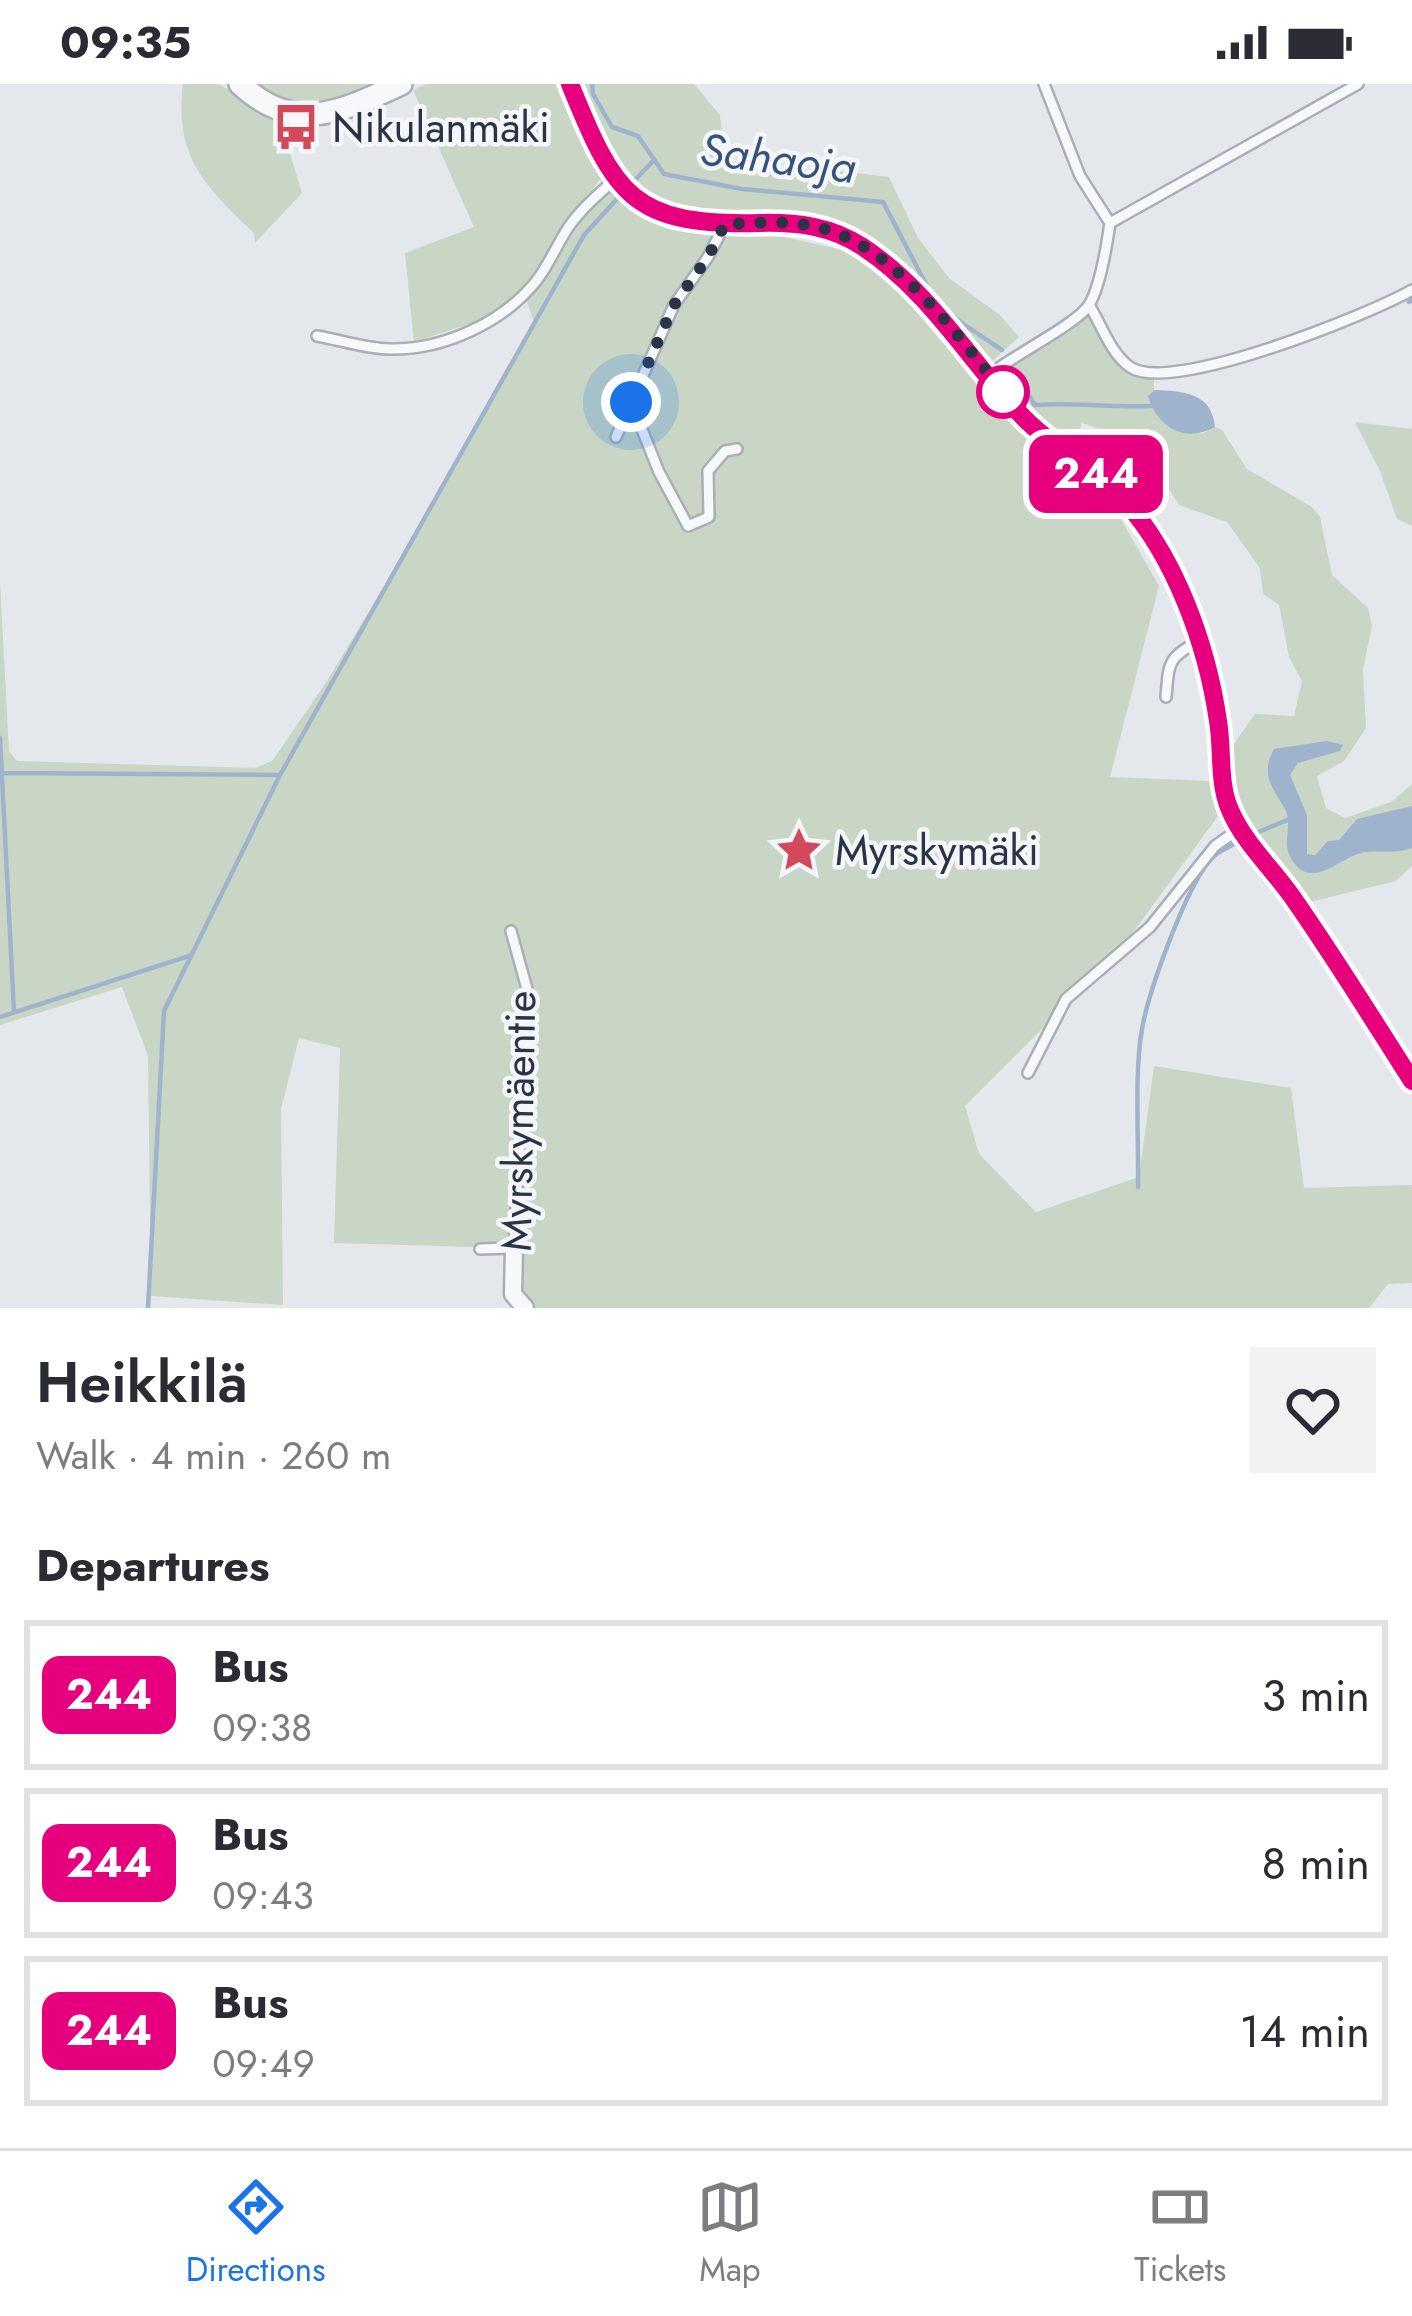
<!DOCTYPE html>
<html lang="en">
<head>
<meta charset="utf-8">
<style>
	body { margin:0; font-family:Jost,sans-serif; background:#f2f2f3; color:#2b2b33; height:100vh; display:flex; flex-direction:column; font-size:45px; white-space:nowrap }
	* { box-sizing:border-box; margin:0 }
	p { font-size:39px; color:#7c7c81 }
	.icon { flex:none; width:66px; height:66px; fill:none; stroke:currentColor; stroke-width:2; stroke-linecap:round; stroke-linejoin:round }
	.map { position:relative; height:1224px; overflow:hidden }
	.details { display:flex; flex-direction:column; background:#fff; flex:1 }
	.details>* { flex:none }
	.badge { padding:0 24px; border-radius:18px; font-size:42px; line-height:78px }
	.you { position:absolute; width:60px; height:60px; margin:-30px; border:9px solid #fff; border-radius:50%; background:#1a73e8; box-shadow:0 0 0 18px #1a73e833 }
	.map>.badge { position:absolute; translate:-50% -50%; box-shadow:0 0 0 6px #fff }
	h2 { padding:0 36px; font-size:45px; line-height:108px }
	.round { display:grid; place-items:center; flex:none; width:126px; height:126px; border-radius:0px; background:#f2f2f3 }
	.head { display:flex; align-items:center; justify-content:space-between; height:204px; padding:0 36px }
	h1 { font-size:57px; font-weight:600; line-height:90px }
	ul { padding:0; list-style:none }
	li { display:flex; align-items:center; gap:36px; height:150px; margin:0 24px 18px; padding:0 12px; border:6px solid #e1e1e2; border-radius:0px }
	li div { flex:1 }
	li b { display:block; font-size:45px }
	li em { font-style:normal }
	li .badge { min-width:132px; font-weight:700; text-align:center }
	.status { display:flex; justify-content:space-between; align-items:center; height:84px; padding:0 60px; background:#fff; direction:ltr }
	.status svg { height:33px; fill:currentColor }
	.tab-bar { display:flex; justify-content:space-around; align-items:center; height:168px; border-top:3px solid #e1e1e2; background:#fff; font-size:33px; color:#7c7c81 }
	.tab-bar a { display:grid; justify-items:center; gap:6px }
	.tab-bar .active { color:#1a73e8 }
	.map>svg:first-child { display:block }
	.green { fill:#c9d6c5 }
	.water { fill:#9fb4cc }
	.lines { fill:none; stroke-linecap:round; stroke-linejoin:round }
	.stream { stroke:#9fb4cc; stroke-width:4.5 }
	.service-casing { stroke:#a9aeb7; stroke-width:14 }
	.minor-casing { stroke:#a9aeb7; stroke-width:21 }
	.tertiary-casing { stroke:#a9aeb7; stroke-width:26 }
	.service { stroke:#f7f8fa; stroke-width:9 }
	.minor { stroke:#f7f8fa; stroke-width:16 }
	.tertiary { stroke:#f7f8fa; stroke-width:21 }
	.line-casing { stroke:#fff; stroke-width:27 }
	.line { stroke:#e6007e; stroke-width:18 }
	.walk { stroke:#2b3445; stroke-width:12; stroke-dasharray:0 21.6 }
	.stop-dot { fill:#fff; stroke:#e6007e; stroke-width:6 }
	.labels { text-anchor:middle; stroke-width:9; stroke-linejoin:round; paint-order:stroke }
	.poi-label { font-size:42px; fill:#2b3445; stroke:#f4f6f9; text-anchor:start }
	.street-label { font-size:42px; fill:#2b3445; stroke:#f4f6f9 }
	.water-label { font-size:45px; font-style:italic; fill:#34527a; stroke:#f4f6f9 }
</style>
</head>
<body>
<div class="status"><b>09:35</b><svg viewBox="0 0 49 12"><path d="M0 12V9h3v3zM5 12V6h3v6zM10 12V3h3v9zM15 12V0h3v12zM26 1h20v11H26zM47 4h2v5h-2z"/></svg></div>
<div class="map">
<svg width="1412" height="1224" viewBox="0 0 1412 1224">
	<rect width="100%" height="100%" fill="#e4e7ec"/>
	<path class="green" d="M 183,0 L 219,0 L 280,37 L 302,109 L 255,159 L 254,149 C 204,102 174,72 183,0 Z
		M 256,0 L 375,0 C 325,19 302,36 256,0 Z
		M 427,0 L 559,0 L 603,92 L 569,134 L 531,195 L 508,217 L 481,236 L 414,258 L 405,169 L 474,143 L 413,6 Z
		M 584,0 L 694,0 L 720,31 L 724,65 L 737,83 L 819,97 L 839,87 L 889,93 L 918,154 L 949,194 L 1000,231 L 1019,253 L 991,278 L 918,198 L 835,140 L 770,125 L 689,127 L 654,115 L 624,92 L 597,39 Z
		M 612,107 L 665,142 L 784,153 L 853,168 L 936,238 L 978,300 L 1035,362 L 1114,423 L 1159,502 L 1110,693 L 1210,697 L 1218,732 L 1118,869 L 965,1022 L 979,1070 L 1036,1128 L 1139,1093 L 1154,982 L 1291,1004 L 1304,1104 L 1412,1101 L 1412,1199 L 1388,1200 L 1369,1224 L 525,1224 L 513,1210 L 514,1164 L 334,1159 L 340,964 L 299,954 L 281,1025 L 283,1221 L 151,1212 L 148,972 L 122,903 L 0,941 L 0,497 L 9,667 L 17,677 L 256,684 L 273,676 L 327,597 L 456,383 L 535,240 L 527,218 L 583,135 Z
		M 1089,231 C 1106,268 1113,283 1154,294 L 1154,306 L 1148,312 L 1202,350 L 1215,343 L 1222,346 L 1247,385 L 1312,423 L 1320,433 L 1332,491 L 1368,524 L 1372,542 L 1363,585 L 1366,644 L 1344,677 L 1317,692 L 1326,724 L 1345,734 L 1391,718 L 1412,700 L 1412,782 L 1396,797 L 1310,818 C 1263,765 1236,741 1229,667 L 1255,630 L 1294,632 L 1302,597 L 1289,573 L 1279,521 L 1263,510 L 1260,484 L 1227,438 L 1179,421 C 1156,382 1126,351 1082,339 L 1075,360 L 1052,348 L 997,292 Z
		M 1355,338 L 1412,345 L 1412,442 L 1397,435 L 1380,387 Z"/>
	<path class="water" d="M 1154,306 C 1182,307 1212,308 1215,343 C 1185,360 1157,343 1148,312 Z
		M 1327,657 L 1343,661 L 1340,667 L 1298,679 L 1290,691 L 1307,731 L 1307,770 L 1315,771 L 1328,757 L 1339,756 L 1357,735 L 1412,722 L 1412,764 C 1395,770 1382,766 1365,768 C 1340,772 1309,811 1290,772 C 1282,757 1293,740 1285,725 C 1272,703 1260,691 1274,665 Z"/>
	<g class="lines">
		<path class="stream" d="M 592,0 L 593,10 L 612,43 L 638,52 L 664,90 L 742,105 L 883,118 L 930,208
			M 635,96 L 654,76
			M 938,217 L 959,237 L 1002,266
			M 1409,218 L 1412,216
			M 1011,284 L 1035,321 C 1075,318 1111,324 1151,322
			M 0,654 L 14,928
			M 2,689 L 278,691
			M 1258,748 L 1290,735
			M 0,933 L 192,871
			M 1138,1103 C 1139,1055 1134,991 1142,945 C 1149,906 1186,803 1211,775 C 1217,768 1225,765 1234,760
			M 148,1224 L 164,927 L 280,691 L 584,151 L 617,115"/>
		<defs>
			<path id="service" d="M 1110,139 L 1358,0
				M 1089,221 C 1102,241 1110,269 1130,283 C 1170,311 1368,231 1412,206
				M 317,252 C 340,256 367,265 390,265 C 444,266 504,238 537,196 C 550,179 558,158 570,141 C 583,123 599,109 616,95
				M 989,291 C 1012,272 1077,240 1089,221 C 1100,203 1107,160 1110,139 L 1080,92 L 1044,0
				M 631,318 L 659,388 L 688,442 L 709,433 L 708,387 L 725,367 L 737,365
				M 616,353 L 674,221 L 708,173 L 725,140
				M 1166,613 C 1169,579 1167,574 1199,557
				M 1028,989 L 1066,915 L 1150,843 L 1215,762 L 1239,745
				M 480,1165 L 514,1164 L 527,905 L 511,847"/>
			<path id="minor" d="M 514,1164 L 513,1210 L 525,1224"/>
			<path id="tertiary" d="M 240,0 C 295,51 340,28 401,0
				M 570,0 C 615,113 631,142 759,139 C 796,138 831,142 863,163 C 932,209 969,277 1024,334 C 1054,365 1094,383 1122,414 C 1175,472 1207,561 1218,637 C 1223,666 1217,699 1230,727 C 1244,760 1273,785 1293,815 C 1335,874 1373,936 1412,997"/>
		</defs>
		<use href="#service" class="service-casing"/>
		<use href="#minor" class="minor-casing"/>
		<use href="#tertiary" class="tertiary-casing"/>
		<use href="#service" class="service"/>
		<use href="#minor" class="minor"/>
		<use href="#tertiary" class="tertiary"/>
	</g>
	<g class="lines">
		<defs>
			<path id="line" d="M 570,0 C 615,111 632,142 759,139 C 797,138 831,142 863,163 C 932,209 969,277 1024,334 C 1054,365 1093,383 1122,414 C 1175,471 1207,561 1218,637 C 1223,666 1218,699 1230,726 C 1244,759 1273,785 1293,814 C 1335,874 1373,936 1412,997"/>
		</defs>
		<use href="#line" class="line-casing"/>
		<use href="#line" class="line"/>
		<path class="walk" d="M 631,318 L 674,221 L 708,173 L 725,140 C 759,139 795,135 828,146 C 899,168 960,255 1005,310 L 1003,308"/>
	</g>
	<defs>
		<symbol id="bus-bare" viewBox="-9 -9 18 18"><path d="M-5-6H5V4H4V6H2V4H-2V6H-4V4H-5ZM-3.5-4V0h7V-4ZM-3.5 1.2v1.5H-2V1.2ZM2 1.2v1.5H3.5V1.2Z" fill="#d1495b" stroke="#f4f6f9" stroke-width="2.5" paint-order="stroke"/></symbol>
		<symbol id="sight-bare" viewBox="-9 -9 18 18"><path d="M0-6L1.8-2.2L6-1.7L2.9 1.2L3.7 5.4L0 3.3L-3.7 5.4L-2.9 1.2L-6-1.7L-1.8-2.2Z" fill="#d1495b" stroke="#f4f6f9" stroke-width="2.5" paint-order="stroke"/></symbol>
	</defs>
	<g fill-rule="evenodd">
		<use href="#bus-bare" x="263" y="10" width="66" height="66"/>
		<use href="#sight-bare" x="766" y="733" width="66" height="66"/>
	</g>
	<circle class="stop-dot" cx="1003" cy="308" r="24"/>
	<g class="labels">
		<g class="poi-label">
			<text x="332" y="58">Nikulanmäki</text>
			<text x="835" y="781">Myrskymäki</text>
		</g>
		<g class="street-label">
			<text transform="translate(518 1037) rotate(-89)" y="15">Myrskymäentie</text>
		</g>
		<g class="water-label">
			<text transform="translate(778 74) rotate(7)" y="16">Sahaoja</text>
		</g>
	</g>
</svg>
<div class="you" style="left:631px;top:318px"></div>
<b class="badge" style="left:1096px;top:390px;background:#e6007e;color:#fff">244</b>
</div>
<section class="details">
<div class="head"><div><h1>Heikkilä</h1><p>Walk · 4 min · 260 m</p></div><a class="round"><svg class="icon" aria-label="heart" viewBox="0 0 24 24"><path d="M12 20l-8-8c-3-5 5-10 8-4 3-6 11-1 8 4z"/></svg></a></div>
<h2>Departures</h2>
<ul>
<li><span class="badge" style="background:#e6007e;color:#fff">244</span><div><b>Bus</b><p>09:38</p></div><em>3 min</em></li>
<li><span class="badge" style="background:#e6007e;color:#fff">244</span><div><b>Bus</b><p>09:43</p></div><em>8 min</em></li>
<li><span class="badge" style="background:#e6007e;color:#fff">244</span><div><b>Bus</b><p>09:49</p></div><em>14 min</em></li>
</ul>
</section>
<nav class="tab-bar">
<a class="active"><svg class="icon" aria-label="directions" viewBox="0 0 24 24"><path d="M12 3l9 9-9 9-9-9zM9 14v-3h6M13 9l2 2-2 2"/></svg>Directions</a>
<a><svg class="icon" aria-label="map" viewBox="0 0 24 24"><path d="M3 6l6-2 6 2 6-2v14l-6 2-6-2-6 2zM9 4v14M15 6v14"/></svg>Map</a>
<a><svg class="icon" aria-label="tickets" viewBox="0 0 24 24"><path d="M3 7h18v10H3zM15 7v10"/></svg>Tickets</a>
</nav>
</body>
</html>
